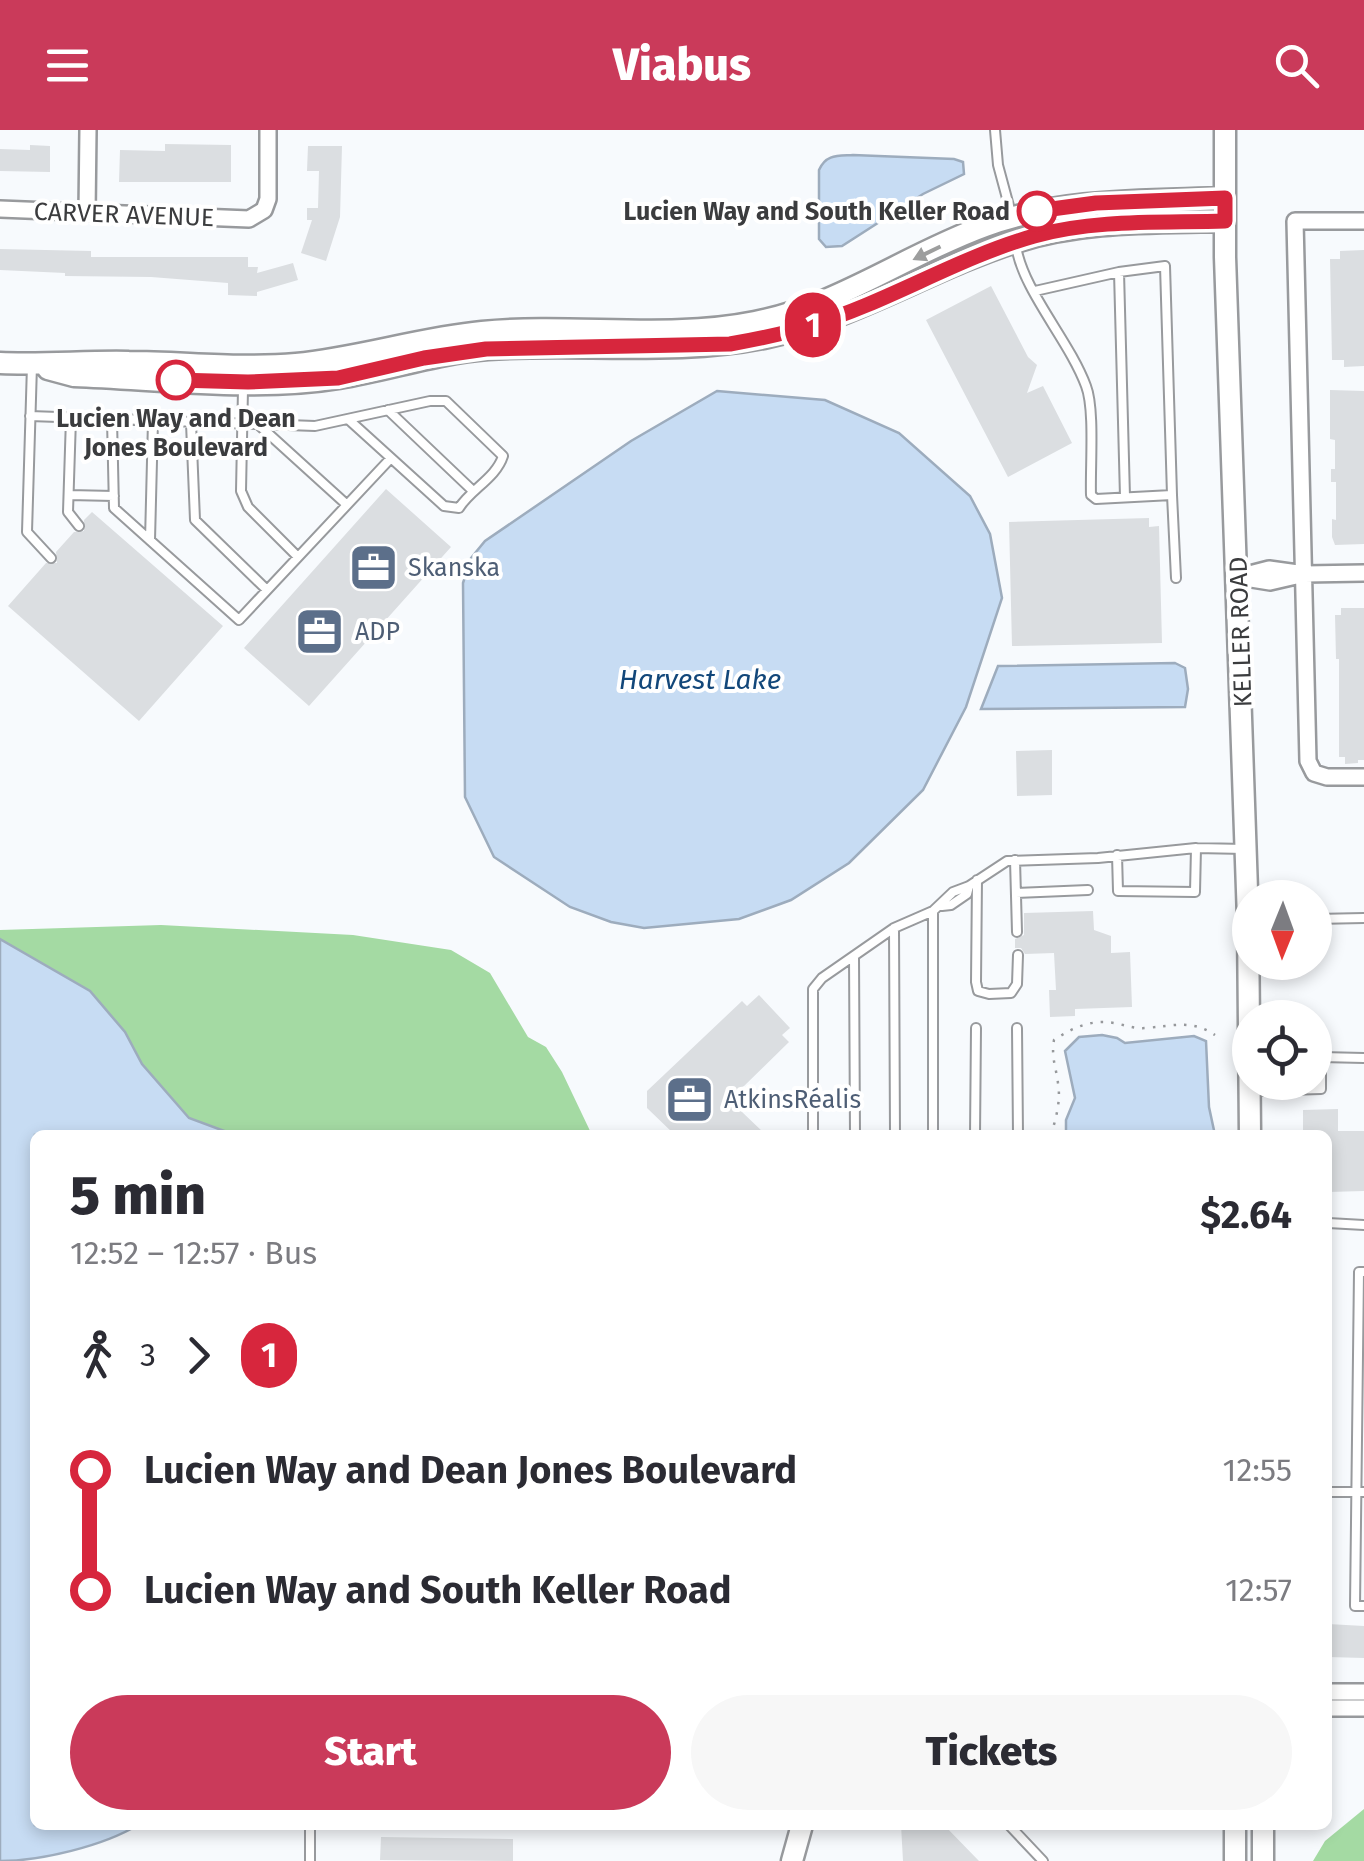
<!DOCTYPE html>
<html lang="en">
<head>
<meta charset="utf-8">
<style>
	body { margin:0; font-family:"Fira Sans",sans-serif; background:#f7f7f7; color:#2b2b33; height:100vh; display:flex; flex-direction:column; font-size:38px; white-space:nowrap }
	* { box-sizing:border-box; margin:0 }
	p { font-size:32px; color:#7c7c81 }
	.icon { flex:none; width:55px; height:55px; fill:none; stroke:currentColor; stroke-width:2; stroke-linecap:round; stroke-linejoin:round }
	.map { position:relative; flex:1; overflow:hidden }
	.sheet { position:absolute; left:30px; top:1000px; width:1302px; height:700px; display:flex; flex-direction:column; background:#fff; border-radius:15px; box-shadow:0 5px 15px #0003 }
	.sheet>* { flex:none }
	.badge { padding:0 20px; border-radius:32px; font-size:35px; line-height:65px }
	.needle { width:65px; rotate:181deg }
	.controls { position:absolute; left:1232px; top:750px; display:grid; gap:20px }
	.controls a { display:grid; place-items:center; width:100px; height:100px; border-radius:50%; background:#fff; box-shadow:0 5px 15px #0003; font-size:50px }
	.map>.badge { position:absolute; translate:-50% -50%; box-shadow:0 0 0 5px #fff }
	.legs { display:flex; align-items:center; gap:15px; height:110px; padding:0 40px; font-size:32px }
	.legs p { margin-inline-start:auto }
	.head { display:flex; align-items:center; justify-content:space-between; height:170px; padding:0 40px }
	h1 { font-size:55px; font-weight:800; line-height:75px }
	.action { display:flex; gap:20px; margin-top:auto; padding:20px 40px }
	.action a { flex:1; height:115px; border-radius:60px; background:#ca3a5a; color:#fff; font-size:40px; font-weight:800; line-height:115px; text-align:center }
	.action a+a { background:#f7f7f7; color:#2b2b33 }
	ul { padding:0 40px; list-style:none }
	li { display:flex; align-items:center; gap:35px; height:120px; font-size:38px }
	li i { display:grid; place-items:center; width:15px; height:100%; margin:0 12px; background:currentColor }
	li i::after { content:''; width:25px; height:25px; margin:-12px; border:8px solid; border-radius:50%; background:#fff }
	li p { margin-inline-start:auto }
	li:first-child i { background:linear-gradient(#0000 50%,currentColor 0) }
	li:last-child i { background:linear-gradient(currentColor 50%,#0000 0) }
	header { display:flex; justify-content:space-between; align-items:center; height:130px; padding:0 40px; background:#ca3a5a; color:#fff; font-size:45px; font-weight:800 }
	.map>svg:first-child { display:block }
	.green { fill:#a4daa3 }
	.water { fill:#c7dcf3; stroke:#9dacbd; stroke-width:2.5 }
	.building { fill:#dbdee1 }
	.lines { fill:none; stroke-linecap:round; stroke-linejoin:round }
	.service-casing { stroke:#989a9d; stroke-width:12 }
	.minor-casing { stroke:#989a9d; stroke-width:20 }
	.tertiary-casing { stroke:#989a9d; stroke-width:25 }
	.path { stroke:#96989b; stroke-width:2.5; stroke-dasharray:2.5 8; stroke-linecap:butt }
	.service { stroke:#fff; stroke-width:8 }
	.minor { stroke:#fff; stroke-width:15 }
	.tertiary { stroke:#fff; stroke-width:20 }
	.oneway { fill:#9d9e9e }
	.line-1-casing { stroke:#fff; stroke-width:22 }
	.line-1 { stroke:#d7263d; stroke-width:15 }
	.stop-1-dot { fill:#fff; stroke:#d7263d; stroke-width:5 }
	.labels { text-anchor:middle; stroke-width:8; stroke-linejoin:round; paint-order:stroke }
	.stop-label { font-size:25px; font-weight:bold; fill:#3b3c3e; stroke:#fff; text-anchor:end }
	.street-label { font-size:25px; fill:#3b3c3e; stroke:#fff }
	.service-label { font-size:25px; fill:#4e5e75; stroke:#fff; text-anchor:start }
	.water-label { font-size:28px; font-style:italic; fill:#12477a; stroke:#fff }
</style>
</head>
<body>
<header><svg class="icon" aria-label="menu" viewBox="0 0 24 24"><path d="M4 6h16M4 12h16M4 18h16"/></svg>Viabus<svg class="icon" aria-label="search" viewBox="0 0 24 24"><circle cx="10" cy="10" r="6"/><path d="M15 15l6 6"/></svg></header>
<div class="map">
<svg width="1364" height="1731" viewBox="0 0 1364 1731">
	<rect width="100%" height="100%" fill="#f7fafd"/>
	<path class="green" d="M 161,795 L 353,805 L 451,820 L 490,843 L 528,907 L 546,917 L 562,942 L 592,1005 L 235,1005 L 189,988 L 142,934 L 125,902 L 90,861 L 0,810 L 0,800 Z
		M 1364,1679 L 1364,1731 L 1313,1731 L 1325,1711 Z"/>
	<path class="water" d="M 853,25 L 954,29 L 963,32 L 964,44 L 923,64 L 842,116 L 826,117 L 819,109 L 819,40 C 826,24 838,26 853,25 Z
		M 717,261 L 825,270 L 899,303 L 970,366 L 990,404 L 1002,468 L 966,577 L 923,660 L 849,733 L 791,770 L 739,789 L 644,798 L 611,792 L 570,777 L 494,727 L 465,667 L 463,453 L 471,428 L 485,411 L 631,311 Z
		M 1175,533 L 1185,538 L 1188,559 L 1185,577 L 981,579 L 998,536 Z
		M 0,809 L 90,861 L 125,902 L 142,934 L 189,988 L 235,1005 L 35,1005 L 35,1695 L 138,1695 C 103,1716 41,1731 0,1731 Z
		M 1102,905 L 1117,908 L 1125,913 L 1194,906 L 1206,911 L 1209,977 L 1215,1005 L 1066,1005 L 1066,990 L 1075,968 L 1065,921 L 1079,907 Z"/>
	<path class="building" d="M 165,14 L 231,15 L 231,52 L 119,52 L 120,20 L 165,21 Z
		M 30,15 L 50,16 L 50,42 L 0,41 L 0,19 L 30,20 Z
		M 308,16 L 342,16 L 340,87 L 326,131 L 301,123 L 312,90 L 307,90 L 307,78 L 318,78 L 319,41 L 307,41 Z
		M 0,119 L 91,121 L 91,127 L 248,127 L 248,137 L 258,137 L 257,143 L 293,133 L 298,150 L 257,162 L 257,166 L 228,165 L 228,153 L 151,147 L 65,146 L 65,143 L 0,140 Z
		M 1364,120 L 1364,236 L 1344,237 L 1344,230 L 1332,230 L 1330,129 L 1340,129 L 1340,121 Z
		M 991,156 L 1028,227 L 1037,235 L 1027,263 L 1043,256 L 1072,313 L 1008,347 L 926,190 Z
		M 1330,260 L 1364,261 L 1364,414 L 1335,415 L 1332,407 L 1332,389 L 1336,390 L 1336,352 L 1331,352 L 1331,339 L 1335,339 L 1335,310 L 1330,309 Z
		M 386,359 L 451,417 L 309,576 L 244,518 Z
		M 92,382 L 223,496 L 139,591 L 8,476 L 46,433 L 57,433 L 56,422 L 74,402 L 84,401 L 84,390 Z
		M 1149,388 L 1149,397 L 1159,396 L 1162,513 L 1012,516 L 1009,392 Z
		M 1341,478 L 1364,478 L 1364,630 L 1358,630 L 1358,633 L 1345,634 L 1345,627 L 1339,627 L 1339,529 L 1336,529 L 1335,485 L 1341,485 Z
		M 1052,620 L 1052,665 L 1017,666 L 1016,621 Z
		M 1093,781 L 1094,800 L 1111,806 L 1111,823 L 1130,822 L 1132,877 L 1075,879 L 1075,886 L 1050,887 L 1049,860 L 1056,860 L 1054,823 L 1025,824 L 1021,818 L 1015,818 L 1015,809 L 1024,805 L 1024,783 Z
		M 759,865 L 790,898 L 782,905 L 789,912 L 742,958 L 747,968 L 741,981 L 766,1005 L 675,1005 L 647,978 L 647,961 L 742,871 L 747,876 Z
		M 1338,979 L 1338,1001 L 1364,1001 L 1364,1061 L 1328,1062 L 1328,1005 L 1303,1005 L 1303,980 Z
		M 1328,1494 L 1364,1496 L 1364,1528 L 1328,1527 Z
		M 901,1695 L 944,1695 L 979,1731 L 903,1731 Z
		M 381,1707 L 513,1709 L 513,1731 L 380,1730 Z"/>
	<g class="lines">
		<defs>
			<path id="service" d="M 995,0 L 998,35 L 1012,87
				M 1016,116 C 1023,161 1069,210 1086,256 C 1095,279 1090,338 1091,365 L 1096,369 L 1172,365 L 1176,448
				M 1035,161 L 1119,142
				M 32,235 L 27,402 L 51,428
				M 243,259 L 241,361 L 248,377 L 298,427
				M 388,280 L 471,359
				M 30,286 L 315,296 L 430,271 L 446,271 L 503,326 C 496,348 471,359 459,378 L 444,376 L 348,289
				M 71,288 L 68,382 L 79,396
				M 112,290 L 114,378 L 239,490 L 391,328
				M 191,293 L 195,390 L 267,460
				M 260,296 L 346,374
				M 69,365 L 114,366
				M 1125,367 L 1119,142 L 1165,136 L 1172,365
				M 150,410 L 153,291
				M 1117,725 L 1118,761 L 1195,762 L 1196,718
				M 1015,730 L 1017,802
				M 977,750 L 976,852 L 978,861 L 989,864 L 1011,863 L 1017,854 L 1018,825
				M 1016,763 L 1088,760
				M 942,776 L 951,775 L 967,764 L 969,756
				M 1315,789 L 1364,788
				M 894,798 L 895,1005
				M 854,826 L 855,1005
				M 1017,898 L 1018,1005
				M 1251,961 L 1321,959 L 1321,927 L 1364,928
				M 813,1005 L 813,859 L 822,848 L 894,798 L 933,781 L 953,762 L 969,756 L 1007,731 L 1098,728 L 1196,718 L 1245,719
				M 933,1005 L 933,781
				M 975,1005 L 976,898
				M 1328,1093 L 1364,1095
				M 1364,1142 L 1359,1142 L 1355,1476 L 1364,1476
				M 1328,1362 L 1364,1362
				M 1009,1695 L 1043,1731
				M 310,1731 L 310,1695"/>
			<path id="minor" d="M 0,79 L 249,89 L 264,80 L 268,69 L 268,0
				M 87,83 L 88,0
				M 1364,91 L 1295,91 L 1308,631 L 1314,643 L 1327,647 L 1364,647
				M 1238,447 L 1269,439 L 1305,444 L 1364,443
				M 1245,448 L 1270,452 L 1296,446
				M 1328,1562 L 1364,1562
				M 1328,1578 L 1364,1578"/>
			<path id="tertiary" d="M 1225,0 L 1225,127 L 1248,789 L 1250,1005
				M 0,233 C 43,235 86,231 129,232 C 183,232 241,239 296,234 C 359,228 419,208 482,202 C 573,193 666,210 755,192 C 838,176 907,124 985,96 C 1062,68 1145,71 1225,68
				M 48,239 L 74,246 C 159,249 256,262 339,248 C 389,240 437,223 488,219 C 578,213 680,226 768,207 C 854,189 931,139 1015,112 C 1083,90 1154,93 1225,91
				M 1263,1695 L 1263,1731
				M 792,1731 L 802,1695
				M 1235,1731 L 1235,1695"/>
		</defs>
		<use href="#service" class="service-casing"/>
		<use href="#minor" class="minor-casing"/>
		<use href="#tertiary" class="tertiary-casing"/>
		<path class="path" d="M 1051,1005 C 1056,988 1061,971 1058,953 C 1056,937 1051,927 1054,910 C 1072,898 1091,889 1114,893 C 1125,895 1135,899 1146,898 C 1173,896 1191,889 1215,905"/>
		<use href="#service" class="service"/>
		<use href="#minor" class="minor"/>
		<use href="#tertiary" class="tertiary"/>
	</g>
	<defs><path id="oneway-solid" d="M-6-.8H1V-3.2L6.5 0L1 3.2V.8H-6Z" transform="scale(2.5)"/></defs>
	<use class="oneway" href="#oneway-solid" transform="translate(927 123) rotate(154)"/>
	<g class="lines">
		<defs>
			<path id="line-1" d="M 176,250 L 248,252 L 338,248 L 424,228 L 486,219 L 730,214 C 758,209 785,204 812,195 C 888,172 957,128 1034,106 C 1096,89 1161,93 1225,91 L 1225,68 L 1096,73 L 1037,81"/>
		</defs>
		<use href="#line-1" class="line-1-casing"/>
		<use href="#line-1" class="line-1"/>
	</g>
	<defs>
		<symbol id="office-square" viewBox="-11 -11 22 22"><rect x="-9" y="-9" width="18" height="18" rx="4" fill="#5c6f8a" stroke="#fff"/><path d="M-6-3h4V-5.5h4V-3h4V5H-6ZM-1-4.5V-3h2v-1.5ZM-6 0V1H6V0Z" fill="#fff"/></symbol>
	</defs>
	<g fill-rule="evenodd">
		<use href="#office-square" x="346" y="410" width="55" height="55"/>
		<use href="#office-square" x="292" y="474" width="55" height="55"/>
		<use href="#office-square" x="662" y="942" width="55" height="55"/>
	</g>
	<g class="stop-1-dot">
		<circle cx="1037" cy="81" r="18"/>
		<circle cx="176" cy="250" r="18"/>
	</g>
	<g class="labels">
		<g class="stop-label">
			<text x="1010" y="90">Lucien Way and South Keller Road</text>
			<text x="176" y="297" text-anchor="middle">Lucien Way and Dean<tspan x="176" dy="29">Jones Boulevard</tspan></text>
		</g>
		<g class="street-label">
			<text transform="translate(124 84) rotate(2)" y="9">CARVER AVENUE</text>
			<text transform="translate(1240 502) rotate(-92)" y="9">KELLER ROAD</text>
		</g>
		<g class="service-label">
			<text x="408" y="446">Skanska</text>
			<text x="355" y="510">ADP</text>
			<text x="724" y="978">AtkinsRéalis</text>
		</g>
		<g class="water-label">
			<text x="700" y="559">Harvest Lake</text>
		</g>
	</g>
</svg>
<div class="controls">
<a><svg class="needle" viewBox="-14 -14 28 28"><path d="M0-13l5 13h-10z" fill="#e53935"/><path d="M0 13l5-13h-10z" fill="#7c7c81"/></svg></a>
<a><svg class="icon" aria-label="locate" viewBox="0 0 24 24"><circle cx="12" cy="12" r="6"/><path d="M12 2v4M12 18v4M2 12h4M18 12h4"/></svg></a>
</div>
<b class="badge" style="left:813px;top:195px;background:#d7263d;color:#fff">1</b>
<section class="sheet">
<div class="head"><div><h1>5 min</h1><p>12:52 – 12:57 · Bus</p></div><b>$2.64</b></div>
<div class="legs"><svg class="icon" aria-label="walk" viewBox="0 0 24 24"><circle cx="13" cy="4" r="2"/><path d="M13 8l-2 6 4 7M11 14l-3 7M7 12l3-4h3l4 4"/></svg>3<svg class="icon" aria-label="forward" viewBox="0 0 24 24"><path d="M9 5l7 7-7 7"/></svg><b class="badge" style="background:#d7263d;color:#fff">1</b></div>
<ul>
<li><i style="color:#d7263d"></i><b>Lucien Way and Dean Jones Boulevard</b><p>12:55</p></li>
<li><i style="color:#d7263d"></i><b>Lucien Way and South Keller Road</b><p>12:57</p></li>
</ul>
<div class="action"><a>Start</a><a>Tickets</a></div>
</section>
</div>
</body>
</html>
